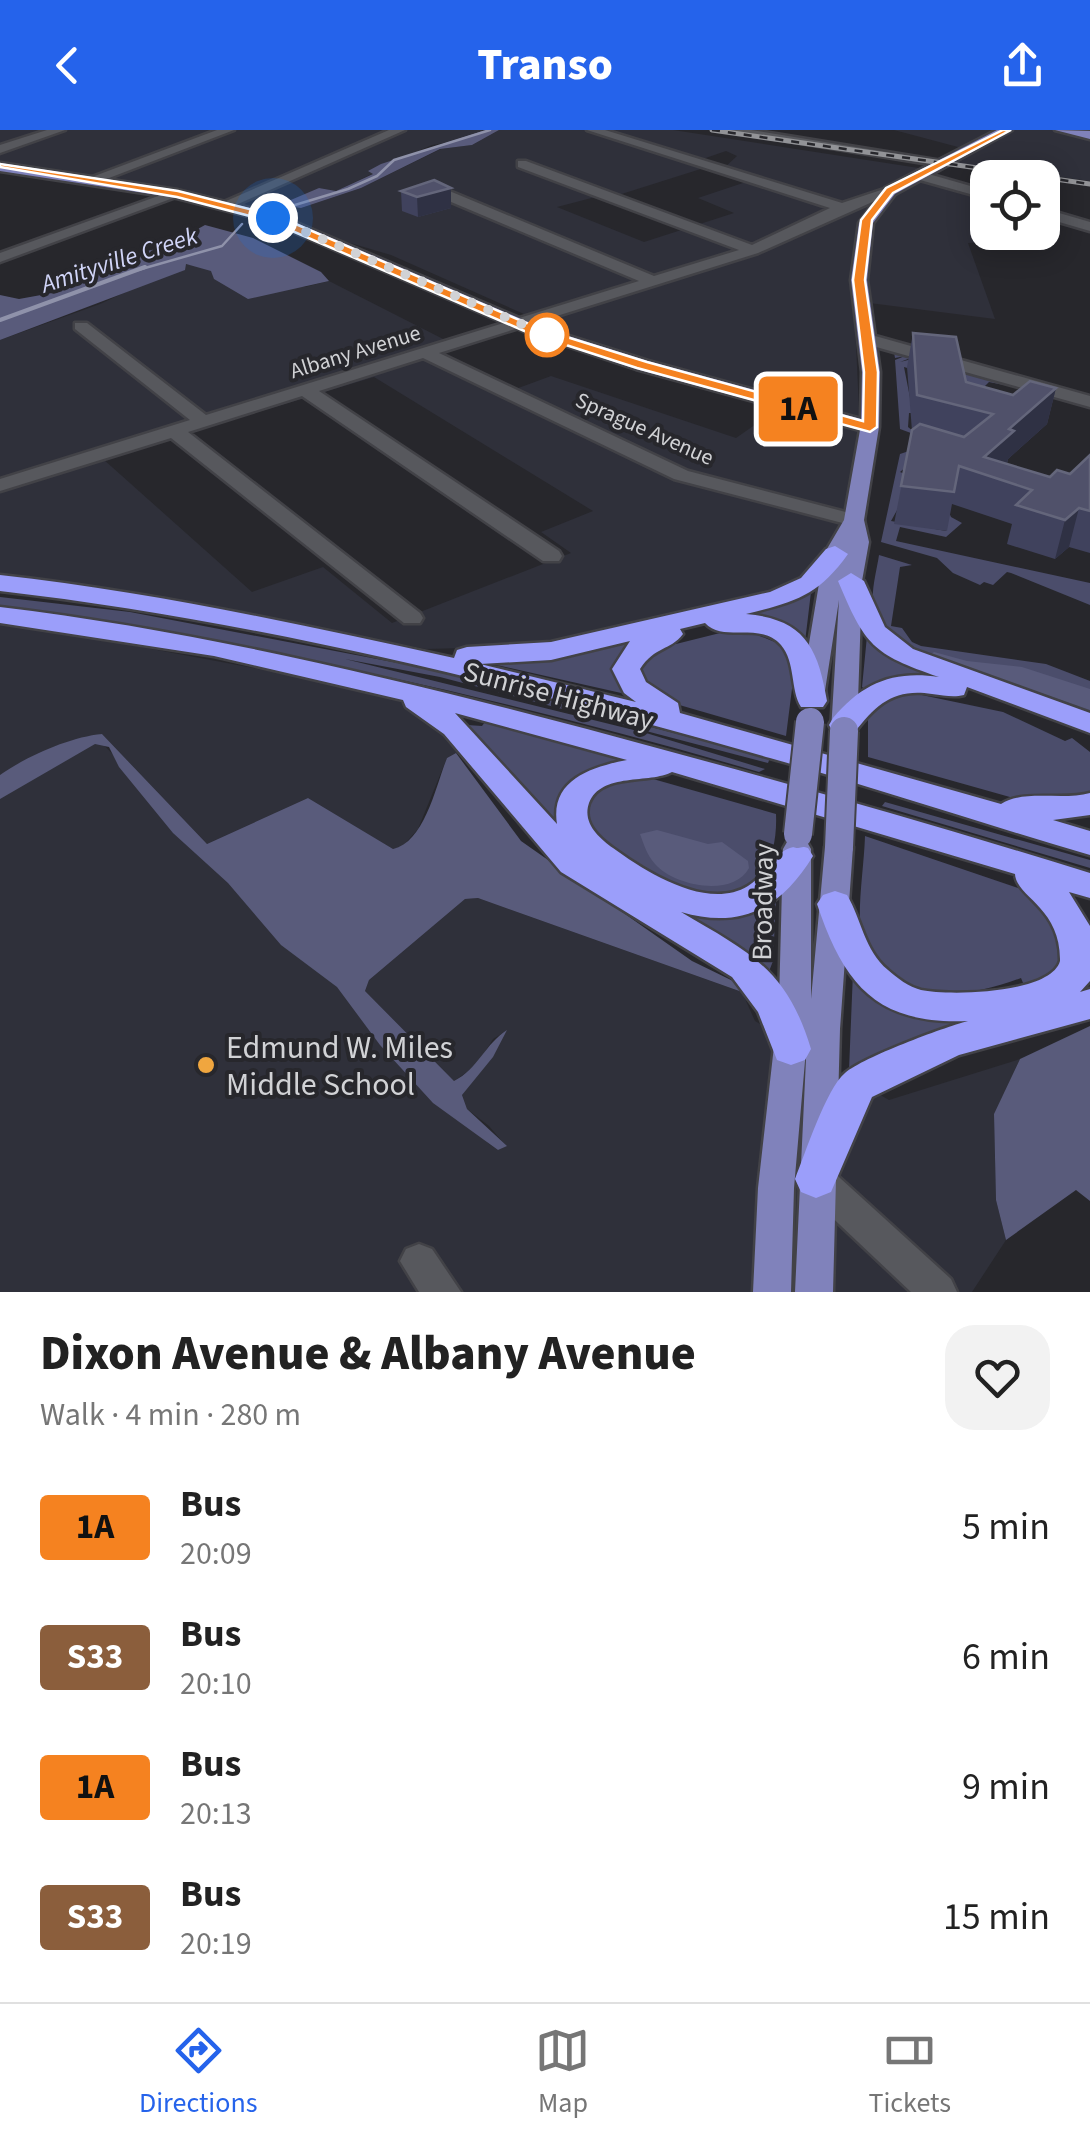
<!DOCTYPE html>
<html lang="en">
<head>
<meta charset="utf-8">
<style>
	body { margin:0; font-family:"Source Sans 3",sans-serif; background:#f2f2f2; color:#222; height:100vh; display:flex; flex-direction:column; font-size:38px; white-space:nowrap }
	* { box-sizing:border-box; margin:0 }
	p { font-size:32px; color:#767676 }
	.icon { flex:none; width:55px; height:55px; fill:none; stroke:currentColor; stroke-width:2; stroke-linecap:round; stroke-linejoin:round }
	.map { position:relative; height:1162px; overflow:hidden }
	.drawer { display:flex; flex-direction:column; background:#fff; flex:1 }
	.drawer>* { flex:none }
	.badge { padding:0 20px; border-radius:8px; font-size:35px; line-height:65px }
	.fabs { position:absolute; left:970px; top:30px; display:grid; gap:20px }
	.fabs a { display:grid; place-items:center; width:90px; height:90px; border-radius:20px; background:#fff; box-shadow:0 5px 25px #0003; font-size:50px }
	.you { position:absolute; width:50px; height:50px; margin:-25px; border:8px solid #fff; border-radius:50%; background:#1a73e8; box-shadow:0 0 0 15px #1a73e833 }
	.map>.badge { position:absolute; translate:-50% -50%; box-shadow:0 0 0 5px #fff }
	.round { display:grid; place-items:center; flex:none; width:105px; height:105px; border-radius:30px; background:#f2f2f2 }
	.headline { display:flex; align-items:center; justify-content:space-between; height:170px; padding:0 40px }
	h1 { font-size:48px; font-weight:800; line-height:75px }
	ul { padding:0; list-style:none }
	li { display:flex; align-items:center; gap:30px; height:130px; padding:0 40px }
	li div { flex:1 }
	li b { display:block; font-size:38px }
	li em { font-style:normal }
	li .badge { min-width:110px; font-weight:700; text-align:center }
	header { display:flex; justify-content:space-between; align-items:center; height:130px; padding:0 40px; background:#2563eb; color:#fff; font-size:45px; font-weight:800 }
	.dock { display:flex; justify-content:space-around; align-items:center; height:140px; border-top:2px solid #e0e0e0; background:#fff; font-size:28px; color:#767676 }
	.dock a { display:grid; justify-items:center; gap:5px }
	.dock .selected { color:#2563eb }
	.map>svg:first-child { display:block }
	.built { fill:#2f303a; fill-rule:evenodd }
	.green { fill:#4b4d6b }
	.forest { fill:#595b7b }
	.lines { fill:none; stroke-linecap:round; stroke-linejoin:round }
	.stream-far1 { stroke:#8f92aa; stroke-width:2.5 }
	.stream { stroke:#8f92aa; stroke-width:4 }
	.minor-casing { stroke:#424247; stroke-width:5 }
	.major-casing { stroke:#424247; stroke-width:5 }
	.highway-casing { stroke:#424247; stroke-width:5 }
	.minor { fill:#57585d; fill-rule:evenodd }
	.major { fill:#8082bb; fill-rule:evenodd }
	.highway { fill:#9b9efa; fill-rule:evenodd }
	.rail-casing { stroke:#929397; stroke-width:5 }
	.rail { stroke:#27272c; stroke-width:2.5; stroke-dasharray:8; stroke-linecap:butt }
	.major-bridge-casing { stroke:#424247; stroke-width:32; stroke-linecap:butt }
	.major-bridge { stroke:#8082bb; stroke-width:28 }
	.wall { fill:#40425d }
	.shaded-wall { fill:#2f3144 }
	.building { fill:#50516a; stroke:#64667b; stroke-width:2.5 }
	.line { fill:#f58220; stroke:#fff; stroke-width:2.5 }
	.walk { stroke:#d1d2d5; stroke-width:10; stroke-dasharray:0 18 }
	.stop-dot { fill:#fff; stroke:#f58220; stroke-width:5 }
	.poi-dot { fill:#f0a63f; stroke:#27272c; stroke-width:4 }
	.labels { text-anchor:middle; stroke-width:8; stroke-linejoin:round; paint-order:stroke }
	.far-street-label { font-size:22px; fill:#d1d2d5; stroke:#27272c }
	.far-water-label { font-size:25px; font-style:italic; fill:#d1d5f8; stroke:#27272c }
	.street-label { font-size:28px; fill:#d1d2d5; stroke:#27272c }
	.near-poi-label { font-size:32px; fill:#d1d2d5; stroke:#27272c; text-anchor:start }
</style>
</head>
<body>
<header><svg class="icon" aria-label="back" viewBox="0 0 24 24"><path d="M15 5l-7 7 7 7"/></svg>Transo<svg class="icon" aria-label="share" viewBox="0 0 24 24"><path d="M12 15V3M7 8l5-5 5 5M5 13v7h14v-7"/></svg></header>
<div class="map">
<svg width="1090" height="1162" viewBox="0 0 1090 1162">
	<rect width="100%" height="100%" fill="#27272c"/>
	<path class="built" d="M 0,0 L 486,0 L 467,9 L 432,15 L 370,42 L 374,43 L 336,61 L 319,58 L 297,76 L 301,78 L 361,58 L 441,19 L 472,15 L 499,0 L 673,0 L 925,39 L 917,43 L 987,67 L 988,102 L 1023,103 L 1001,112 L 968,113 L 995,189 L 854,171 L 860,301 L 845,392 L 792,458 L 540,516 L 426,519 L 166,469 L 0,448 L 0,210 L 100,174 L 186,134 L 305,157 L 329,151 L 449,212 L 428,218 L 513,260 L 551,246 L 736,308 L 779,278 L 515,195 L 533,188 L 391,125 L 211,72 L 0,41 ZM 726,21 L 737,26 L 723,39 L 752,50 L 698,68 L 734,83 L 644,112 L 557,77 L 603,65 L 609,68 L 707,37 L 694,32 ZM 374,247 L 593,381 L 541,402 L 571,423 L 392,493 L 323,437 L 252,462 L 103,329 Z
		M 894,0 L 1090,0 L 1090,51 L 954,33 L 958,17 Z
		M 0,494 L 56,501 L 397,565 L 433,587 L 462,625 L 456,623 L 447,628 L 418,699 L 402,717 L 392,719 L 308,668 L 207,714 L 102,604 L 0,645 Z
		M 99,610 L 488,1013 L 498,1020 L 506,1016 L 489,996 L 467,979 L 462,965 L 506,901 L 493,909 L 477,935 L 454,951 L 365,861 L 369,850 L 465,769 L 478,768 L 742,862 L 755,891 L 889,970 L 1020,929 L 994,985 L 996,1070 L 1006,1110 L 972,1162 L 0,1162 L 0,661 Z"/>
	<path class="green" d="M 894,222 L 913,227 L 900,232 L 916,228 L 1030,260 L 989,252 L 981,260 L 904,237 L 913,283 L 909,283 L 908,297 L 919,306 L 900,299 L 895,230 L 905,226 L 895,228 Z
		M 912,320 L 913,331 L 900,342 L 915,348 L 891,391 L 946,401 L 948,380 L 951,387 L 962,393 L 946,407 L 900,397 L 896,411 L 1090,453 L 1090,475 L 1011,443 L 1007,442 L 993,455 L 984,452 L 980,455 L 953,443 L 937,428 L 881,412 L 900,324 Z
		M 879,425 L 912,435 L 900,437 L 891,496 L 902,498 L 912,512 L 921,516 L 1046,534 L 1090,551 L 1090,590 C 1039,570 910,533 880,493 C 866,475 876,446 879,425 Z
		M 811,462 L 805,512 L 747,484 L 748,479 Z
		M 0,467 L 130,482 L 424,538 L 770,628 L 768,633 L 440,547 L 345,529 L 646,603 L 765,639 L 759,642 C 509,569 257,514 0,475 Z
		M 724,502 L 750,502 L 787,517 L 795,535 L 786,606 L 669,572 L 646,559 L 639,537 L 642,526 L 673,510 L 676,514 Z
		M 867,506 L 942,547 L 877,554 L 865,559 L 862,557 Z
		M 622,509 L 632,517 L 630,565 L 484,532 Z
		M 917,564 L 1003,582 L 1065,611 L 1072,608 L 1090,622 L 1090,663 L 1084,668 L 1017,669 L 868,627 L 868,584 L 896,567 Z
		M 485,592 L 626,629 L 555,693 L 540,685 L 467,595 L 482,596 Z
		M 646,647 L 776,684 C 778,729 759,774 706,764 C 689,761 678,752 660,757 L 587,705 L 582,675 L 609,648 Z
		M 885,672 L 1090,730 L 1090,738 L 882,676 Z
		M 865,706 L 1030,762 L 1056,784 L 1068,837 L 1026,860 L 1021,848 C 973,866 904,879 872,828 C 868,822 863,815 861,808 C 857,776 864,738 865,706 Z
		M 776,769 L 773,831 L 768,844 L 680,781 Z
		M 853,842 L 992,888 L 954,895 L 856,945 L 849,940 Z"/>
	<path class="forest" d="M 486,0 L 499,0 L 472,15 L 440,19 L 361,58 L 301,78 L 279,75 L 319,58 L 336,61 L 373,44 L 368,41 L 381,34 Z
		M 205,95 L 253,108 L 321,142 L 329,151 L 248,169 L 214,149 L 211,141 L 186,134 L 185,140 L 0,210 L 0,165 L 19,169 L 52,163 L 129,125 L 165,117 Z
		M 934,522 L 967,531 L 1022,537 L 1090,559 L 1090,580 L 930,525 Z
		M 102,604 L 207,714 L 308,668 L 393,719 C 425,712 436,655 447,628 L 456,623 L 521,711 L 692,831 L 733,851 L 742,862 L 478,768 L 465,769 L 369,850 L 365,861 L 454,951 C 478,939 485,914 507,900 L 493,927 L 462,965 L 467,979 L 507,1016 L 498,1020 L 433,973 L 380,915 L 337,857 L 281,815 L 228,753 L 173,703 L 119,637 L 109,617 L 95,614 L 0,669 L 0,645 C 27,626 70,607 102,604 Z
		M 657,700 L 708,714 L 722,712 L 748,731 L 749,738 C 733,768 674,756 655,734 C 647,725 644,715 640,704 Z
		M 1090,896 L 1090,1071 L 1076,1060 L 1006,1110 L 996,1070 L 994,984 L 1020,929 Z"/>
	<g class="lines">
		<path class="stream-far1" d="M 285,78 L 348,59 L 377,46 L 394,30 L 490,0
			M 138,140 L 222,116 L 242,94"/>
		<path class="stream" d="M 0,190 L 145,137"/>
		<defs>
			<path id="minor" d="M 47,0 L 65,0 L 0,23 L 0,15 Z
				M 217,0 L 234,0 L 96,53 L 84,50 Z
				M 389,0 L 405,0 L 229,78 L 217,75 Z
				M 587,0 L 605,0 L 842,73 L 890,57 L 897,61 L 758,123 L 439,223 L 688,341 L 861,386 L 864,390 L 861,394 L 854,396 L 674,349 L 423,228 L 319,261 L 559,421 L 562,426 L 559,431 L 543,431 L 302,266 L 188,302 L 420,483 L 423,488 L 420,493 L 404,493 L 171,308 L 0,361 L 0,349 L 190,290 L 75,199 L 75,193 L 87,193 L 206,285 L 639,151 L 437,66 L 437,60 L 447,60 L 654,146 L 739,120 L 518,37 L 518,31 L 526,31 L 752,115 L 830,78 Z
				M 721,0 L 751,0 L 948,32 L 942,36 Z
				M 918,41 L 988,61 L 988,69 L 913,48 L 912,45 Z
				M 172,61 L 184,64 L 0,132 L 0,123 Z
				M 1042,78 L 1090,92 L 1090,101 L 1042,87 Z
				M 868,204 L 1090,266 L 1090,277 L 862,213 L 862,205 Z
				M 816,1033 L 829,1038 L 951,1149 L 957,1162 L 911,1162 L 803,1060 L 798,1049 L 803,1038 Z
				M 419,1114 L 432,1119 L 461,1162 L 419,1162 L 400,1131 L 406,1119 Z"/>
			<path id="major" d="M 997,0 L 1012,0 L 895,64 L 873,93 L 867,150 L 880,242 L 879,297 L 864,390 L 869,412 L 862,451 L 857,601 L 844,609 L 831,601 L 839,470 L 824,567 L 812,575 L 800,567 L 824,424 L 844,390 L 860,300 L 636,239 L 528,203 L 268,91 L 177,68 L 0,41 L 0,33 L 177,60 L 278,85 L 540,197 L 648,231 L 861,289 L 862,242 L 851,150 L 859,93 L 885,58 Z
				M 1055,0 L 1090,1 L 1090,9 Z
				M 839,707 L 849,710 L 853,717 L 840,899 L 833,1162 L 795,1162 L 807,908 L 794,1058 L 791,1162 L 753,1162 L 758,1058 L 779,872 L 783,719 L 787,712 L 807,712 L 811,719 L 811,869 L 825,717 L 829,710 Z"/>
			<path id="highway" d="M 835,416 L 848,424 C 818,466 795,472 746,484 C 804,489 818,517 827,571 L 823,577 L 801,577 C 790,559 796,533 781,515 C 760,491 723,513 705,493 L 680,499 L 683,504 C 670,521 655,516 640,539 L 646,552 L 678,573 L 680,583 L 1001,674 C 1024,659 1063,671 1090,663 L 1090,685 L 1053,690 L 1090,701 L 1090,725 C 983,694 877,658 770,628 C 519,556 260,491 0,461 L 0,445 C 153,462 304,495 454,528 L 457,520 L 467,517 L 551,512 L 770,462 L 801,448 L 826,419 ZM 630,511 L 612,539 L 624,563 L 636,572 L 480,534 L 551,530 Z
				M 851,443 L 864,451 L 885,497 L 913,519 L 1090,583 L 1090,603 L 967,557 L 964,565 C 952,568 944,565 932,564 C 895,558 876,574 855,602 L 833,602 L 829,595 L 833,588 C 862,553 894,540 939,547 C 872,524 865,515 838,451 Z
				M 0,477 C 199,501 393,548 587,599 C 755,644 923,691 1090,743 L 1090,768 L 1069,762 L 1090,796 L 1090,851 L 1080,862 L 1090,859 L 1090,889 L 959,925 L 872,967 L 831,1062 L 816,1068 L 801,1062 L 795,1049 C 805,1024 826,959 845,943 C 864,927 942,898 968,891 C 877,895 844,855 817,774 L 823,765 L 835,761 L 847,765 C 862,790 864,820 888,840 C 897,848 909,857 921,860 C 949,866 1051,864 1060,831 C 1061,777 1016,767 1015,744 L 672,642 C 650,654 601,642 589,673 C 582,693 599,708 613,718 C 646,742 707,781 748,756 C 771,742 778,709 808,718 L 813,726 C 782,777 742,800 681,782 C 749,822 787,839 811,919 L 805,930 L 791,935 L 777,930 L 758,882 L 732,847 L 561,742 L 444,604 L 406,577 L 403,570 L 214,526 L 0,493 ZM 455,583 L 627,630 C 591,637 550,650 557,694 Z"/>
		</defs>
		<use href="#minor" class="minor-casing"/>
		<use href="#major" class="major-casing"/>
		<use href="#highway" class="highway-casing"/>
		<use href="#minor" class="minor"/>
		<use href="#major" class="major"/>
		<use href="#highway" class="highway"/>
		<defs>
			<path id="rail" d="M 712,0 L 1090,54"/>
		</defs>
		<use href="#rail" class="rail-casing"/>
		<use href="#rail" class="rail"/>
		<defs>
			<path id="major-bridge" d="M 798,704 L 810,592
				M 839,717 L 844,601"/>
		</defs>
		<use href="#major-bridge" class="major-bridge-casing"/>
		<use href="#major-bridge" class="major-bridge"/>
	</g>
	<path class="wall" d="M 401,61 L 451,78 L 418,87 L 402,81 Z
		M 913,203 L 966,252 L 1013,265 L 1056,258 L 1047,294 L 1008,329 L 1007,334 L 1050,347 L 1070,344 L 1090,325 L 1090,423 L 1069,417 L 1055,429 L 1007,414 L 1012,394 L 952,374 L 947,401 L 894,394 L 912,301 L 907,237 Z"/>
	<path class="shaded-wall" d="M 451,58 L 451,78 L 418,87 L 417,67 Z
		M 1056,258 L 1047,294 L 1008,329 L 1006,337 L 984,327 L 1009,299 Z
		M 1079,378 L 1069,417 L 1055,429 L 1065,390 Z"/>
	<path class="building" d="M 434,50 L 451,58 L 417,67 L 401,61 Z
		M 913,203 L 956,207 L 966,252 L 1013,265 L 1030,251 L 1056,258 L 1009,299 L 1014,301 L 984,327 L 1050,347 L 1057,340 L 1070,344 L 1090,325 L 1090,381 L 1079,378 L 1065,390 L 1016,375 L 1032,360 L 959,336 L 954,362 L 901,356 L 912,300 L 920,294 L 964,307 L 993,284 L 917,265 Z"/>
	<path class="line" d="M 1003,0 L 1011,0 L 893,63 L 872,90 L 865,150 L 878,242 L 877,297 L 870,302 L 637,238 L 529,203 L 269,91 L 177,67 L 0,37 L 0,34 L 178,61 L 277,86 L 538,198 L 647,232 L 863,291 L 864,242 L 853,150 L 861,90 L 886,58 Z"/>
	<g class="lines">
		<path class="walk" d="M 273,88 L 547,205"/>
	</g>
	<circle class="stop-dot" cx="547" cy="205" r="20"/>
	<circle class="poi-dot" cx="206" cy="935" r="10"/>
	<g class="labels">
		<g class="far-street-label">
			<text transform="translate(355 221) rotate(-17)" y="8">Albany Avenue</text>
			<text transform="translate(645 298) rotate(24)" y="8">Sprague Avenue</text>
		</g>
		<g class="far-water-label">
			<text transform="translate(119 129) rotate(-18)" y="9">Amityville Creek</text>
		</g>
		<g class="street-label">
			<text transform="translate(559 565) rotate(15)" y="10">Sunrise Highway</text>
			<text transform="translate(762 772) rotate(-89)" y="10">Broadway</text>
		</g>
		<g class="near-poi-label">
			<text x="226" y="928">Edmund W. Miles<tspan x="226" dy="37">Middle School</tspan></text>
		</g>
	</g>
</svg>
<div class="fabs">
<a><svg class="icon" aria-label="locate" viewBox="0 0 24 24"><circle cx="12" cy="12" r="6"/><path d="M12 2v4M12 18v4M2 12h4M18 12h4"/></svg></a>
</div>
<div class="you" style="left:273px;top:88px"></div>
<b class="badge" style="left:798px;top:279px;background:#f58220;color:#111">1A</b>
</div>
<section class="drawer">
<div class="headline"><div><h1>Dixon Avenue &amp; Albany Avenue</h1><p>Walk · 4 min · 280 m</p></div><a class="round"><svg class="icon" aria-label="heart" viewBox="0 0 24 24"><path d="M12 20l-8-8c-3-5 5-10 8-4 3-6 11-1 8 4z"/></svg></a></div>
<ul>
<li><span class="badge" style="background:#f58220;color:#111">1A</span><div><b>Bus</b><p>20:09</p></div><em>5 min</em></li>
<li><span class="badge" style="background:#8b5e3c;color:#fff">S33</span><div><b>Bus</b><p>20:10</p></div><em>6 min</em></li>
<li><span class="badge" style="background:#f58220;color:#111">1A</span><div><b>Bus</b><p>20:13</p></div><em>9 min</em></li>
<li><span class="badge" style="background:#8b5e3c;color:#fff">S33</span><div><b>Bus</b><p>20:19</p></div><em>15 min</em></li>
</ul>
</section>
<nav class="dock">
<a class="selected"><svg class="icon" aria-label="directions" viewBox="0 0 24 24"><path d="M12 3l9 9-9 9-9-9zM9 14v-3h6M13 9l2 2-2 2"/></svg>Directions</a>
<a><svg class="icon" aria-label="map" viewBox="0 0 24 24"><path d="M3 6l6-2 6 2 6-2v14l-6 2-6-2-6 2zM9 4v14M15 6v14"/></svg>Map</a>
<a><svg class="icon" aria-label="tickets" viewBox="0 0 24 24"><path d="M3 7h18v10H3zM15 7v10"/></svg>Tickets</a>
</nav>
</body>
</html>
